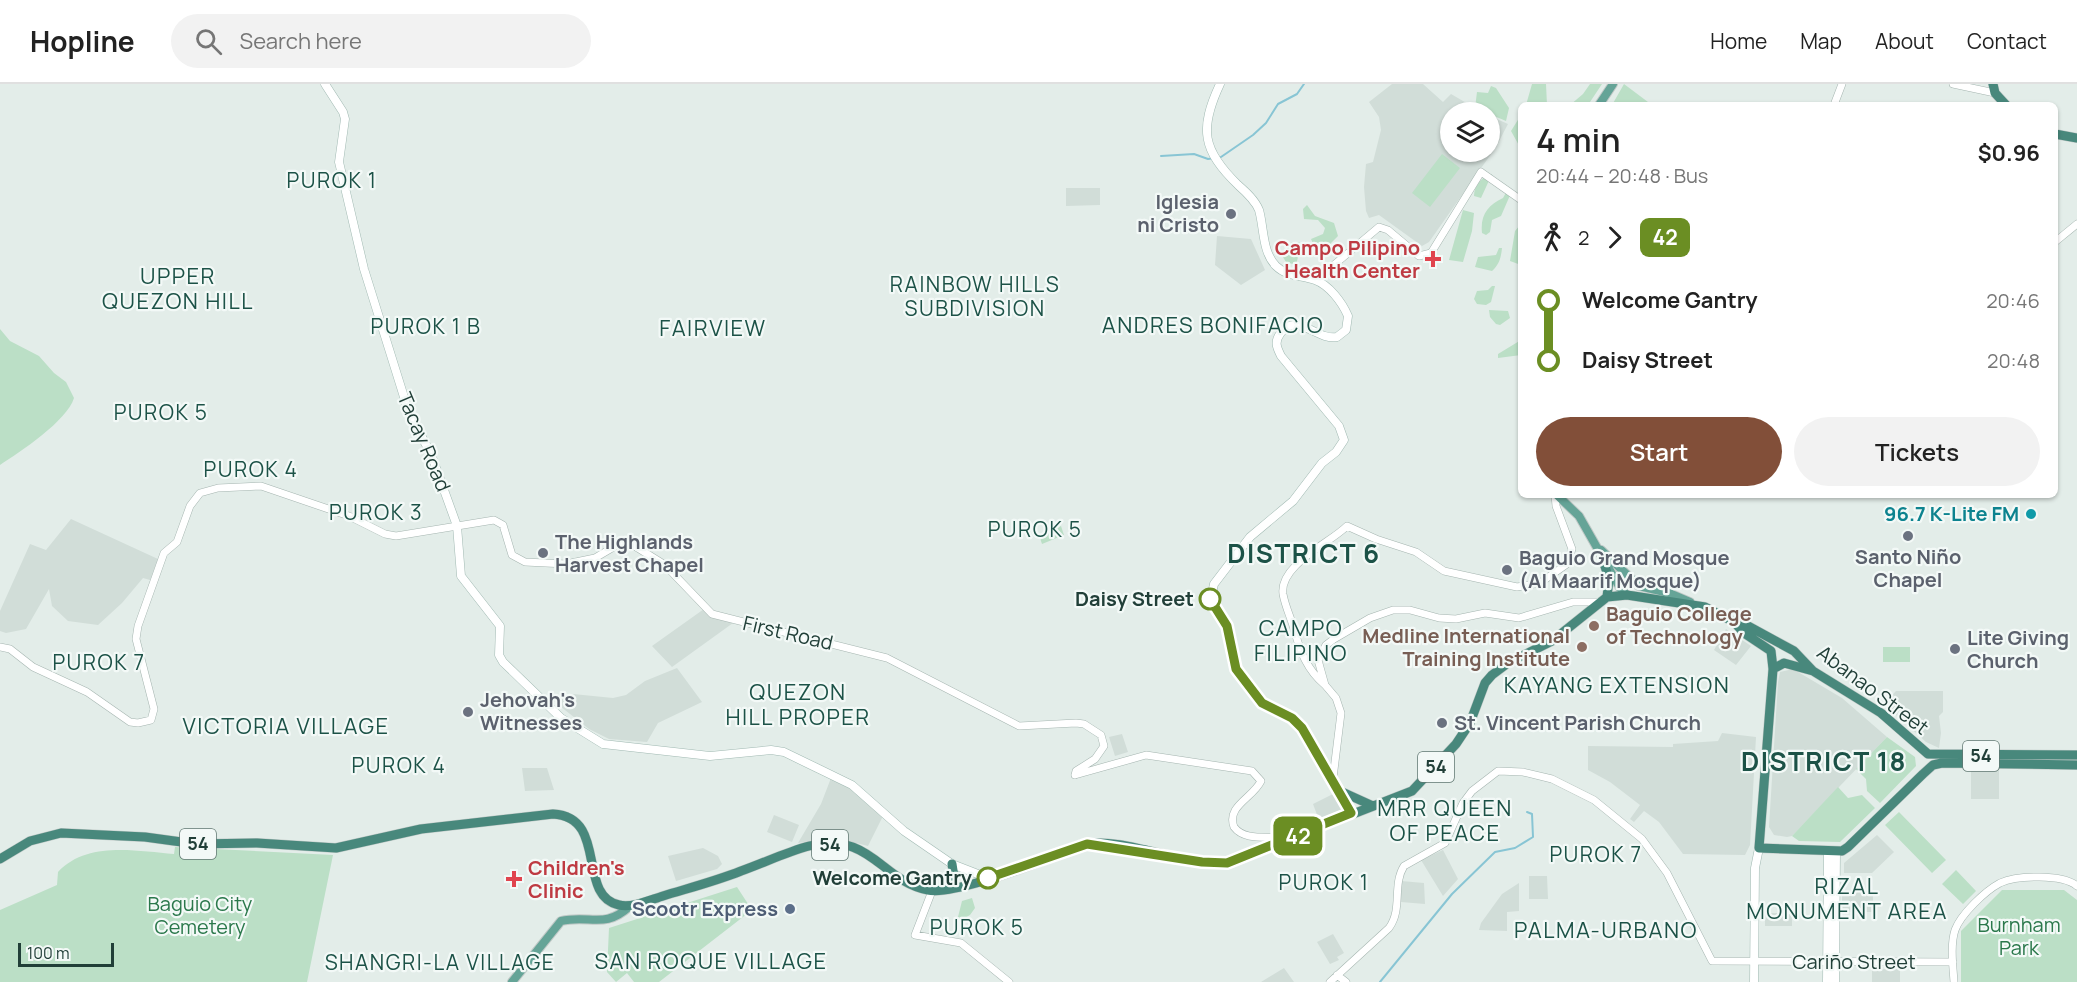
<!DOCTYPE html>
<html lang="en">
<head>
<meta charset="utf-8">
<style>
	body { margin:0; font-family:Manrope,sans-serif; background:#f2f2f2; color:#222; height:100vh; display:flex; flex-direction:column; font-size:22px; white-space:nowrap }
	* { box-sizing:border-box; margin:0 }
	p { font-size:20px; color:#767676 }
	.icon { flex:none; width:33px; height:33px; fill:none; stroke:currentColor; stroke-width:2; stroke-linecap:round; stroke-linejoin:round }
	.map { position:relative; flex:1; overflow:hidden }
	.panel { position:absolute; left:1518px; top:18px; width:540px; height:396px; display:flex; flex-direction:column; background:#fff; border-radius:9px; box-shadow:0 2px 4px #0004 }
	.panel>* { flex:none }
	.badge { padding:0 12px; border-radius:9px; font-size:21px; line-height:39px }
	.tools { position:absolute; left:1440px; top:18px; display:grid; gap:12px }
	.tools a { display:grid; place-items:center; width:60px; height:60px; border-radius:50%; background:#fff; box-shadow:0 2px 4px #0004; font-size:30px }
	.scale { position:absolute; left:18px; bottom:15px; width:96px; box-sizing:border-box; padding-left:6px; border:3px solid #213f38; border-top:0; font-size:16px; line-height:21px; white-space:nowrap; color:#213f38; -webkit-text-stroke:4px #f3f9f7; paint-order:stroke }
	.map>.badge { position:absolute; translate:-50% -50%; box-shadow:0 0 0 3px #fff }
	.legs { display:flex; align-items:center; gap:9px; height:66px; padding:0 18px; font-size:20px }
	.legs p { margin-inline-start:auto }
	.head { display:flex; align-items:center; justify-content:space-between; height:102px; padding:0 18px }
	h1 { font-size:33px; font-weight:600; line-height:45px }
	.cta { display:flex; gap:12px; margin-top:auto; padding:12px 18px }
	.cta a { flex:1; height:69px; border-radius:36px; background:#824f39; color:#fff; font-size:24px; font-weight:600; line-height:69px; text-align:center }
	.cta a+a { background:#f2f2f2; color:#222 }
	ul { padding:0 18px; list-style:none }
	li { display:flex; align-items:center; gap:21px; height:60px; font-size:22px }
	li i { display:grid; place-items:center; width:9px; height:100%; margin:0 8px; background:currentColor }
	li i::after { content:''; width:15px; height:15px; margin:-8px; border:4px solid; border-radius:50%; background:#fff }
	li p { margin-inline-start:auto }
	li:first-child i { background:linear-gradient(#0000 50%,currentColor 0) }
	li:last-child i { background:linear-gradient(currentColor 50%,#0000 0) }
	header { display:flex; align-items:center; gap:36px; box-sizing:border-box; height:84px; padding:0 30px; background:#fff; border-bottom:2px solid #e0e0e0 }
	header strong { font-size:28px }
	nav { display:flex; gap:33px; margin-inline-start:auto; font-size:21px }
	.search { width:420px; height:54px; background:#f2f2f2; display:flex; align-items:center; gap:15px; box-sizing:border-box; padding:0 21px; border-radius:33px; color:#767676; font-size:22px }
	.map>svg:first-child { display:block }
	.built { fill:#d1ddd8 }
	.green { fill:#bbdfc6 }
	.lines { fill:none; stroke-linecap:round; stroke-linejoin:round }
	.stream { stroke:#88c5d4; stroke-width:2 }
	.tertiary-casing { stroke:#a5b5b0; stroke-width:8 }
	.secondary-casing { stroke:#a0b9b2; stroke-width:9 }
	.primary-casing { stroke:#c1c9c7; stroke-width:10 }
	.trunk-casing { stroke:#c1c9c7; stroke-width:10 }
	.tertiary { stroke:#fff; stroke-width:7 }
	.secondary { stroke:#fff; stroke-width:8 }
	.primary { stroke:#65a497; stroke-width:8 }
	.trunk { stroke:#48887c; stroke-width:9 }
	.line-1-casing { stroke:#fff; stroke-width:14 }
	.line-1 { stroke:#6b8e23; stroke-width:9 }
	.worship-dot { fill:#6b7280; stroke:#f3f9f7; stroke-width:2 }
	.health-dot { fill:#e0444e; stroke:#f3f9f7; stroke-width:2 }
	.culture-dot { fill:#0f9aa8; stroke:#f3f9f7; stroke-width:2 }
	.stop-1-dot { fill:#fff; stroke:#6b8e23; stroke-width:3 }
	.education-dot { fill:#8d6e63; stroke:#f3f9f7; stroke-width:2 }
	.service-dot { fill:#5c6f8a; stroke:#f3f9f7; stroke-width:2 }
	.labels { text-anchor:middle; stroke-width:4.5; stroke-linejoin:round; paint-order:stroke }
	.shield { fill:#f3f9f7; stroke:#607771; stroke-width:1.5 }
	.shield-label { font-size:18px; font-weight:bold; fill:#213f38 }
	.worship-label { font-size:20px; font-weight:bold; fill:#5b616d; stroke:#f3f9f7; text-anchor:start }
	.health-label { font-size:20px; font-weight:bold; fill:#be3a42; stroke:#f3f9f7; text-anchor:end }
	.street-label { font-size:20px; fill:#213f38; stroke:#f3f9f7 }
	.culture-label { font-size:20px; font-weight:bold; fill:#0d838f; stroke:#f3f9f7; text-anchor:end }
	.stop-label { font-size:20px; font-weight:bold; fill:#213f38; stroke:#f3f9f7; text-anchor:end }
	.education-label { font-size:20px; font-weight:bold; fill:#785e54; stroke:#f3f9f7; text-anchor:start }
	.park-label { font-size:20px; fill:#2a784b; stroke:#f3f9f7 }
	.service-label { font-size:20px; font-weight:bold; fill:#4e5e75; stroke:#f3f9f7; text-anchor:end }
	.neighbourhood-label { font-size:21px; letter-spacing:1.5px; fill:#1c5247; stroke:#f3f9f7 }
	.quarter-label { font-size:22px; letter-spacing:1.5px; fill:#1c5247; stroke:#f3f9f7 }
	.district-label { font-size:26px; font-weight:bold; letter-spacing:1.5px; fill:#1c5247; stroke:#f3f9f7 }
</style>
</head>
<body>
<header>
<strong>Hopline</strong>
<div class="search"><svg class="icon" aria-label="search" viewBox="0 0 24 24"><circle cx="10" cy="10" r="6"/><path d="M15 15l6 6"/></svg>Search here</div>
<nav><a>Home</a><a>Map</a><a>About</a><a>Contact</a></nav>
</header>
<div class="map">
<svg width="2077" height="898" viewBox="0 0 2077 898">
	<rect width="100%" height="100%" fill="#e3ede9"/>
	<path class="built" d="M 1392,0 L 1423,0 L 1443,18 L 1451,10 L 1482,28 L 1450,28 L 1450,68 L 1490,68 L 1490,32 L 1508,40 L 1496,63 L 1429,158 L 1422,162 L 1379,131 L 1369,134 L 1366,127 L 1364,103 L 1366,80 L 1373,78 L 1381,46 L 1379,33 L 1369,18 Z
		M 1066,104 L 1100,104 L 1100,121 L 1066,122 Z
		M 1217,152 L 1251,155 L 1265,186 L 1241,201 L 1215,181 Z
		M 71,435 L 158,475 L 150,496 L 143,494 L 122,519 L 98,541 L 68,537 L 52,522 L 49,505 L 26,545 L 6,549 L 0,547 L 0,527 L 30,460 L 46,466 Z
		M 704,525 L 710,532 L 733,539 L 672,583 L 652,562 Z
		M 1726,545 L 1751,562 L 1736,581 L 1714,566 Z
		M 677,584 L 702,618 L 658,639 L 647,658 L 609,655 L 589,645 L 551,615 L 573,610 L 613,614 L 626,611 L 645,597 Z
		M 1793,585 L 1842,614 L 1887,653 L 1792,752 L 1787,753 L 1774,751 L 1769,743 L 1778,598 L 1780,588 Z
		M 1896,607 L 1943,607 L 1943,628 L 1939,632 L 1941,649 L 1939,664 L 1926,658 L 1884,620 Z
		M 1722,649 L 1756,653 L 1750,761 L 1745,771 L 1683,770 L 1659,738 L 1644,727 L 1634,738 L 1630,735 L 1640,721 L 1610,698 L 1588,686 L 1588,662 L 1673,663 L 1673,660 L 1718,657 Z
		M 1122,650 L 1128,668 L 1115,672 L 1109,653 Z
		M 522,684 L 547,684 L 554,706 L 525,707 Z
		M 1971,685 L 1999,685 L 1999,715 L 1971,715 Z
		M 831,694 L 859,709 L 883,732 L 868,762 L 833,753 L 798,759 L 821,720 Z
		M 1339,707 L 1345,723 L 1343,726 L 1319,736 L 1313,720 Z
		M 774,731 L 799,741 L 792,758 L 767,748 Z
		M 1877,751 L 1894,768 L 1872,789 L 1844,789 L 1844,779 Z
		M 703,764 L 718,772 L 722,780 L 717,785 L 676,797 L 668,772 Z
		M 1443,766 L 1458,795 L 1443,812 L 1421,776 Z
		M 1529,792 L 1547,792 L 1548,815 L 1529,815 Z
		M 1401,797 L 1424,799 L 1425,820 L 1401,818 Z
		M 1519,799 L 1519,827 L 1507,828 L 1507,847 L 1479,846 L 1481,839 L 1502,810 Z
		M 1842,807 L 1873,807 L 1873,828 L 1842,828 Z
		M 1765,829 L 1792,829 L 1792,842 L 1765,842 Z
		M 1333,850 L 1344,869 L 1337,873 L 1339,876 L 1330,880 L 1317,858 Z
		M 1284,884 L 1294,898 L 1261,898 Z
		M 1872,885 L 1900,885 L 1900,898 L 1872,898 Z"/>
	<path class="green" d="M 1532,0 L 1546,0 L 1547,21 L 1526,21 Z
		M 1590,0 L 1602,0 L 1588,21 L 1570,21 L 1583,10 Z
		M 1624,0 L 1652,21 L 1612,21 Z
		M 1491,2 L 1496,4 L 1509,24 L 1506,37 L 1475,24 L 1477,8 L 1488,9 Z
		M 1521,31 L 1521,65 L 1511,47 Z
		M 1442,70 L 1460,84 L 1430,123 L 1412,109 Z
		M 1492,90 L 1481,114 L 1474,112 C 1474,102 1482,92 1492,90 Z
		M 1508,105 L 1511,109 L 1501,132 L 1492,136 L 1490,148 L 1486,151 L 1482,149 C 1480,131 1488,121 1503,114 Z
		M 1307,121 L 1315,132 L 1334,139 L 1338,152 L 1331,159 L 1331,167 L 1322,161 L 1315,164 L 1311,155 L 1323,150 L 1325,144 L 1318,136 L 1304,135 L 1303,125 Z
		M 1463,126 L 1474,129 L 1472,147 L 1463,178 L 1449,176 Z
		M 1521,140 L 1521,181 L 1510,177 L 1515,147 Z
		M 1292,158 L 1299,158 L 1301,161 L 1296,181 L 1286,178 L 1281,170 Z
		M 1499,164 L 1502,164 C 1501,174 1499,181 1492,187 L 1475,183 L 1478,173 L 1496,171 Z
		M 1492,202 L 1495,202 L 1491,218 L 1486,221 L 1477,220 L 1474,215 L 1477,207 L 1488,206 Z
		M 1489,226 L 1508,227 L 1510,234 L 1500,241 L 1496,240 L 1490,233 Z
		M 0,245 L 10,257 L 39,272 L 54,289 L 66,298 L 74,314 C 67,337 20,368 0,381 Z
		M 1521,256 L 1521,271 L 1498,274 L 1498,270 Z
		M 1061,442 L 1064,451 L 1042,460 L 1039,451 Z
		M 1883,563 L 1910,563 L 1910,578 L 1883,578 Z
		M 1887,653 L 1915,673 L 1916,682 L 1880,719 L 1867,707 L 1866,695 L 1856,685 Z
		M 1838,703 L 1848,714 L 1862,711 L 1875,724 L 1840,758 L 1799,757 L 1792,752 Z
		M 1899,728 L 1946,776 L 1932,789 L 1885,741 Z
		M 175,763 L 333,771 L 307,898 L 0,898 L 0,826 L 57,801 L 58,788 C 87,757 135,767 174,770 Z
		M 1956,786 L 1976,807 L 1963,820 L 1942,800 Z
		M 737,803 L 752,826 L 659,898 L 634,898 L 627,889 L 616,898 L 607,888 L 609,844 Z
		M 2002,806 L 2064,806 L 2077,816 L 2077,898 L 1961,898 L 1961,847 Z
		M 972,814 L 975,824 L 970,831 L 963,835 L 958,833 L 962,817 Z"/>
	<g class="lines">
		<path class="stream" d="M 1161,72 L 1194,70 L 1208,75 L 1221,73 L 1253,51 L 1266,39 L 1278,20 L 1297,10 L 1304,0
			M 1380,898 L 1452,810 L 1495,768 L 1515,764 L 1533,753 L 1532,730 L 1527,728"/>
		<defs>
			<path id="tertiary" d="M 1953,0 L 1995,9
				M 1834,21 L 1842,0
				M 2055,158 L 2077,140
				M 1316,196 L 1379,143 L 1388,146 L 1419,172 L 1431,169 L 1481,88 L 1521,116
				M 0,563 L 10,565 L 33,583 L 87,608 L 130,638 L 138,639 L 151,636 L 154,625 L 136,555 L 138,542 L 164,469 L 177,458 L 190,422 L 200,409 L 218,404 L 261,402 L 349,432 L 385,450 L 396,452 L 494,436 L 503,441 L 512,471 L 525,478 L 566,480 L 595,474 L 617,461 L 633,461 L 665,481 L 712,530 L 887,574 L 1019,642 L 1076,639 L 1084,640 L 1101,651 L 1104,662 L 1095,675 L 1076,687 L 1075,691
				M 1325,601 C 1307,586 1300,567 1294,545 C 1291,534 1285,522 1283,510 C 1279,481 1330,459 1347,442 L 1376,455 L 1416,468 L 1444,487 L 1517,503 L 1540,499 L 1567,480 L 1572,465 L 1556,422 L 1555,411
				M 1075,691 L 1146,671 L 1252,687 L 1261,697 C 1253,714 1226,722 1234,743 C 1246,759 1272,750 1289,755
				M 1333,694 L 1341,629 L 1336,614 L 1325,601 L 1318,576 L 1326,561 L 1334,555 L 1370,534 L 1393,526 L 1410,526 L 1439,534 L 1456,535 L 1485,529 L 1519,534 L 1573,518 L 1599,518
				M 932,807 L 915,851 L 961,859 L 1009,898
				M 1337,891 L 1346,898
				M 1330,898 L 1389,844 C 1403,825 1392,801 1404,782 L 1445,759 L 1463,719 L 1472,707 L 1498,687 L 1523,688 L 1552,695 L 1594,716 L 1642,755 L 1667,789 L 1712,877 L 1953,878
				M 1954,898 C 1953,882 1950,862 1955,846 C 1961,830 1985,807 2000,799 C 2017,791 2063,790 2077,802"/>
			<path id="secondary" d="M 325,0 L 343,28 L 345,35 L 339,78 L 364,185 L 409,329 L 431,370 L 457,442 L 461,492 L 500,542 L 499,571 L 503,578 L 561,634 L 603,660 L 710,672 L 771,666 L 784,668 L 852,701 L 904,747 L 952,780 L 988,794
				M 1220,0 C 1199,45 1202,66 1238,101 C 1246,108 1255,116 1259,126 C 1264,143 1262,168 1276,182 C 1287,193 1302,191 1315,196 C 1329,201 1342,218 1348,232 L 1346,246 L 1337,253 C 1316,257 1297,226 1280,250 C 1274,258 1277,264 1281,272 L 1339,342 L 1344,356 L 1336,368 L 1322,379 L 1293,417 L 1250,453 L 1214,500 L 1210,519 L 1227,542 L 1236,585 L 1262,619 L 1292,634 L 1302,644 L 1351,729
				M 1754,898 L 1755,784 L 1759,764
				M 1827,898 L 1828,767
				M 1835,898 L 1836,767"/>
			<path id="primary" d="M 1599,21 L 1613,0
				M 1557,411 L 1579,432 L 1620,504 L 1627,511
				M 1601,466 L 1639,502 L 1669,509 L 1690,518
				M 512,898 L 561,837 C 590,830 604,846 630,822"/>
			<path id="trunk" d="M 1993,0 L 1995,9 L 2006,21
				M 2055,50 L 2077,54
				M 1601,470 L 1609,495 L 1607,513
				M 1734,538 L 1748,542 L 1794,567 L 1813,587 L 1881,629 L 1928,670 L 2077,671
				M 1773,585 L 1784,579 L 1813,587
				M 1340,707 L 1373,722
				M 0,775 L 30,757 L 61,749 L 145,753 L 196,760 L 257,759 L 336,764 L 421,745 L 553,730 C 609,733 576,812 619,821 C 633,824 650,816 663,812 C 689,804 716,797 741,787 C 764,779 786,768 809,762 C 871,747 881,797 928,806 C 949,811 1019,786 1042,777 C 1056,771 1068,763 1084,760 C 1125,753 1182,782 1227,779 L 1412,707 L 1456,660 L 1470,639 L 1485,599 L 1492,591 L 1508,579 L 1552,557 L 1607,513 L 1627,511 L 1705,523 L 1734,538 L 1744,549 L 1771,567 L 1773,585 L 1759,764 L 1842,767 L 1848,763 L 1923,690 L 1933,681 L 1942,679 L 2077,681
				M 951,804 L 954,793 L 952,780"/>
		</defs>
		<use href="#tertiary" class="tertiary-casing"/>
		<use href="#secondary" class="secondary-casing"/>
		<use href="#primary" class="primary-casing"/>
		<use href="#trunk" class="trunk-casing"/>
		<use href="#tertiary" class="tertiary"/>
		<use href="#secondary" class="secondary"/>
		<use href="#primary" class="primary"/>
		<use href="#trunk" class="trunk"/>
	</g>
	<g class="lines">
		<defs>
			<path id="line-1" d="M 988,794 L 1087,760 L 1202,778 L 1227,779 L 1351,729 L 1302,644 L 1292,634 L 1262,619 L 1236,585 L 1227,542 L 1210,515"/>
		</defs>
		<use href="#line-1" class="line-1-casing"/>
		<use href="#line-1" class="line-1"/>
	</g>
	<g class="worship-dot">
		<circle cx="1231" cy="130" r="6"/>
		<circle cx="1908" cy="452" r="6"/>
		<circle cx="543" cy="469" r="6"/>
		<circle cx="1507" cy="486" r="6"/>
		<circle cx="1955" cy="565" r="6"/>
		<circle cx="468" cy="628" r="6"/>
		<circle cx="1442" cy="639" r="6"/>
	</g>
	<g class="health-dot">
		<path d="M1430 166h6v6h6v6h-6v6h-6v-6h-6v-6h6z"/>
		<path d="M511 786h6v6h6v6h-6v6h-6v-6h-6v-6h6z"/>
	</g>
	<circle class="culture-dot" cx="2031" cy="430" r="6"/>
	<g class="stop-1-dot">
		<circle cx="1210" cy="515" r="10"/>
		<circle cx="988" cy="794" r="10"/>
	</g>
	<g class="education-dot">
		<circle cx="1594" cy="542" r="6"/>
		<circle cx="1582" cy="563" r="6"/>
	</g>
	<circle class="service-dot" cx="790" cy="825" r="6"/>
	<g class="labels">
		<g class="shield">
			<rect x="1963" y="657" width="36" height="30" rx="4.5"/>
			<rect x="1418" y="668" width="36" height="30" rx="4.5"/>
			<rect x="180" y="745" width="36" height="30" rx="4.5"/>
			<rect x="812" y="746" width="36" height="30" rx="4.5"/>
		</g>
		<g class="shield-label">
			<text x="1981" y="678">54</text>
			<text x="1436" y="689">54</text>
			<text x="198" y="766">54</text>
			<text x="830" y="767">54</text>
		</g>
		<g class="worship-label">
			<text x="1219" y="125" text-anchor="end">Iglesia<tspan x="1219" dy="23">ni Cristo</tspan></text>
			<text x="555" y="465">The Highlands<tspan x="555" dy="23">Harvest Chapel</tspan></text>
			<text x="1908" y="480" text-anchor="middle">Santo Niño<tspan x="1908" dy="23">Chapel</tspan></text>
			<text x="1519" y="481">Baguio Grand Mosque<tspan x="1519" dy="23">(Al Maarif Mosque)</tspan></text>
			<text x="1967" y="561">Lite Giving<tspan x="1967" dy="23">Church</tspan></text>
			<text x="480" y="623">Jehovah's<tspan x="480" dy="23">Witnesses</tspan></text>
			<text x="1454" y="646">St. Vincent Parish Church</text>
		</g>
		<g class="health-label">
			<text x="1420" y="171">Campo Pilipino<tspan x="1420" dy="23">Health Center</tspan></text>
			<text x="528" y="791" text-anchor="start">Children's<tspan x="528" dy="23">Clinic</tspan></text>
		</g>
		<g class="street-label">
			<text transform="translate(424 358) rotate(67)" y="7">Tacay Road</text>
			<text transform="translate(788 549) rotate(13)" y="7">First Road</text>
			<text transform="translate(1873 606) rotate(37)" y="7">Abanao Street</text>
			<text x="1854" y="885">Cariño Street</text>
		</g>
		<g class="culture-label">
			<text x="2019" y="437">96.7 K-Lite FM</text>
		</g>
		<g class="stop-label">
			<text x="1194" y="522">Daisy Street</text>
			<text x="972" y="801">Welcome Gantry</text>
		</g>
		<g class="education-label">
			<text x="1606" y="537">Baguio College<tspan x="1606" dy="23">of Technology</tspan></text>
			<text x="1570" y="559" text-anchor="end">Medline International<tspan x="1570" dy="23">Training Institute</tspan></text>
		</g>
		<g class="park-label">
			<text x="200" y="827">Baguio City<tspan x="200" dy="23">Cemetery</tspan></text>
			<text x="2019" y="848">Burnham<tspan x="2019" dy="23">Park</tspan></text>
		</g>
		<g class="service-label">
			<text x="778" y="832">Scootr Express</text>
		</g>
		<g class="neighbourhood-label">
			<text x="332" y="104">PUROK 1</text>
			<text x="975" y="208">RAINBOW HILLS<tspan x="975" dy="24">SUBDIVISION</tspan></text>
			<text x="426" y="250">PUROK 1 B</text>
			<text x="161" y="336">PUROK 5</text>
			<text x="251" y="393">PUROK 4</text>
			<text x="376" y="436">PUROK 3</text>
			<text x="1035" y="453">PUROK 5</text>
			<text x="99" y="586">PUROK 7</text>
			<text x="399" y="689">PUROK 4</text>
			<text x="1596" y="778">PUROK 7</text>
			<text x="1324" y="806">PUROK 1</text>
			<text x="977" y="851">PUROK 5</text>
			<text x="440" y="886">SHANGRI-LA VILLAGE</text>
		</g>
		<g class="quarter-label">
			<text x="178" y="200">UPPER<tspan x="178" dy="25">QUEZON HILL</tspan></text>
			<text x="1213" y="249">ANDRES BONIFACIO</text>
			<text x="713" y="252">FAIRVIEW</text>
			<text x="1301" y="552">CAMPO<tspan x="1301" dy="25">FILIPINO</tspan></text>
			<text x="1617" y="609">KAYANG EXTENSION</text>
			<text x="798" y="616">QUEZON<tspan x="798" dy="25">HILL PROPER</tspan></text>
			<text x="286" y="650">VICTORIA VILLAGE</text>
			<text x="1445" y="732">MRR QUEEN<tspan x="1445" dy="25">OF PEACE</tspan></text>
			<text x="1847" y="810">RIZAL<tspan x="1847" dy="25">MONUMENT AREA</tspan></text>
			<text x="1606" y="854">PALMA-URBANO</text>
			<text x="711" y="885">SAN ROQUE VILLAGE</text>
		</g>
		<g class="district-label">
			<text x="1304" y="479">DISTRICT 6</text>
			<text x="1824" y="687">DISTRICT 18</text>
		</g>
	</g>
</svg>
<div class="tools">
<a><svg class="icon" aria-label="layers" viewBox="0 0 24 24"><path d="M12 4l9 5-9 5-9-5zM3 14l9 5 9-5"/></svg></a>
</div>
<div class="scale">100 m</div>
<b class="badge" style="left:1298px;top:752px;background:#6b8e23;color:#fff">42</b>
<section class="panel">
<div class="head"><div><h1>4 min</h1><p>20:44 – 20:48 · Bus</p></div><b>$0.96</b></div>
<div class="legs"><svg class="icon" aria-label="walk" viewBox="0 0 24 24"><circle cx="13" cy="4" r="2"/><path d="M13 8l-2 6 4 7M11 14l-3 7M7 12l3-4h3l4 4"/></svg>2<svg class="icon" aria-label="forward" viewBox="0 0 24 24"><path d="M9 5l7 7-7 7"/></svg><b class="badge" style="background:#6b8e23;color:#fff">42</b></div>
<ul>
<li><i style="color:#6b8e23"></i><b>Welcome Gantry</b><p>20:46</p></li>
<li><i style="color:#6b8e23"></i><b>Daisy Street</b><p>20:48</p></li>
</ul>
<div class="cta"><a>Start</a><a>Tickets</a></div>
</section>
</div>
</body>
</html>
